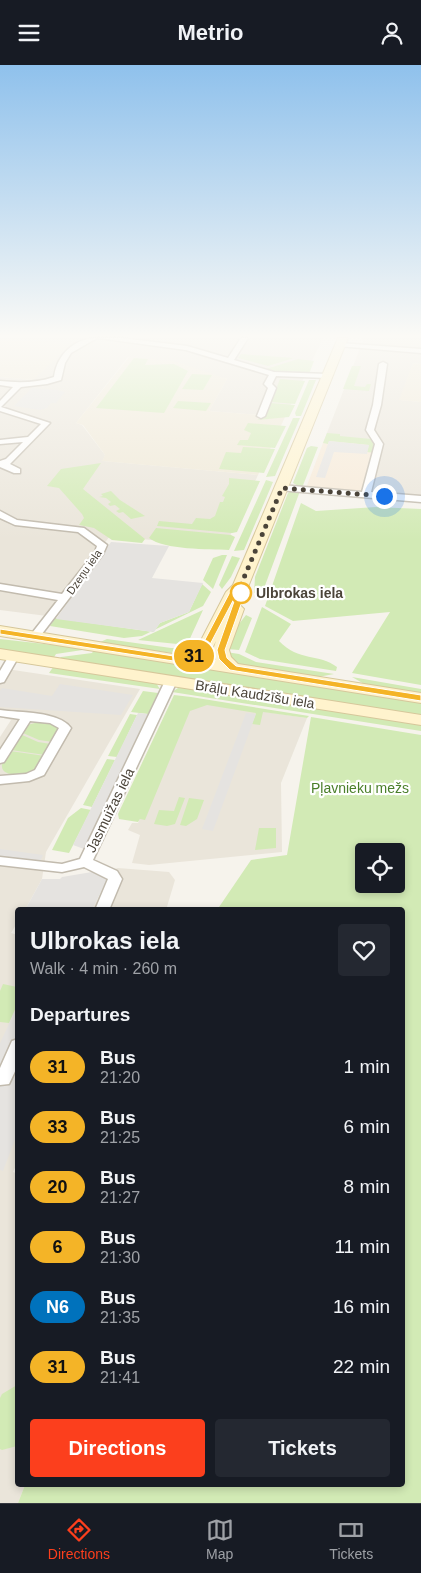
<!DOCTYPE html>
<html lang="en">
<head>
<meta charset="utf-8">
<style>
	body { margin:0; font-family:Arial,sans-serif; background:#242831; color:#f1f3f6; height:100vh; display:flex; flex-direction:column; font-size:19px; white-space:nowrap }
	* { box-sizing:border-box; margin:0 }
	p { font-size:16px; color:#9ea1a6 }
	.icon { flex:none; width:28px; height:28px; fill:none; stroke:currentColor; stroke-width:2; stroke-linecap:round; stroke-linejoin:round }
	.map { position:relative; flex:1; overflow:hidden }
	.side { position:absolute; left:15px; top:842px; width:390px; height:580px; display:flex; flex-direction:column; background:#171b24; border-radius:5px; box-shadow:0 2px 8px #0003 }
	.side>* { flex:none }
	.badge { padding:0 10px; border-radius:16px; font-size:18px; line-height:32px }
	.controls { position:absolute; left:355px; top:778px; display:grid; gap:10px }
	.controls a { display:grid; place-items:center; width:50px; height:50px; border-radius:5px; background:#171b24; box-shadow:0 2px 8px #0003; font-size:25px }
	.you { position:absolute; width:25px; height:25px; margin:-12px; border:4px solid #fff; border-radius:50%; background:#1a73e8; box-shadow:0 0 0 8px #1a73e833 }
	.map>.badge { position:absolute; translate:-50% -50%; box-shadow:0 0 0 2px #fff }
	h2 { padding:0 15px; font-size:19px; line-height:45px }
	.round { display:grid; place-items:center; flex:none; width:52px; height:52px; border-radius:5px; background:#242831 }
	.headline { display:flex; align-items:center; justify-content:space-between; height:85px; padding:0 15px }
	h1 { font-size:24px; font-weight:700; line-height:38px }
	.action { display:flex; gap:10px; margin-top:auto; padding:10px 15px }
	.action a { flex:1; height:58px; border-radius:5px; background:#fc3f1d; color:#fff; font-size:20px; font-weight:700; line-height:58px; text-align:center }
	.action a+a { background:#242831; color:#f1f3f6 }
	ul { padding:0; list-style:none }
	li { display:flex; align-items:center; gap:15px; height:60px; padding:0 15px }
	li div { flex:1 }
	li b { display:block; font-size:19px }
	li em { font-style:normal }
	li .badge { min-width:55px; font-weight:700; text-align:center }
	header { display:flex; justify-content:space-between; align-items:center; height:65px; padding:0 15px; background:#171b24; font-size:22px; font-weight:700 }
	.dock { display:flex; justify-content:space-around; align-items:center; height:70px; border-top:1px solid #363941; background:#171b24; font-size:14px; color:#9ea1a6 }
	.dock a { display:grid; justify-items:center; gap:2px }
	.dock .on { color:#fc3f1d }
	.map>svg:first-child { display:block }
	.residential { fill:#eae5da }
	.commercial { fill:#f7ead8 }
	.education { fill:#efe8d6 }
	.green { fill:#d2eab5; fill-rule:evenodd }
	.parking { fill:#e5e3e0 }
	.lines { fill:none; stroke-linecap:round; stroke-linejoin:round }
	.street-casing { stroke:#c2bbae; stroke-width:3 }
	.secondary-casing { stroke:#d6c79b; stroke-width:2 }
	.street { fill:#fff; fill-rule:evenodd }
	.secondary { fill:#fff3cd; fill-rule:evenodd }
	.line { fill:#f4b427; stroke:#fff }
	.walk { stroke:#4b4439; stroke-width:5; stroke-dasharray:0 9 }
	.stop-dot { fill:#fff; stroke:#f4b427; stroke-width:2.5 }
	.labels { text-anchor:middle; stroke-width:4.5; stroke-linejoin:round; paint-order:stroke }
	.far-street-label { font-size:11px; fill:#4b4439; stroke:#fff }
	.stop-label { font-size:14px; font-weight:bold; fill:#4b4439; stroke:#fff; text-anchor:start }
	.street-label { font-size:14px; fill:#4b4439; stroke:#fff }
	.park-label { font-size:14px; fill:#4a7f2a; stroke:#fff }
</style>
</head>
<body>
<header><svg class="icon" aria-label="menu" viewBox="0 0 24 24"><path d="M4 6h16M4 12h16M4 18h16"/></svg>Metrio<svg class="icon" aria-label="person" viewBox="0 0 24 24"><circle cx="12" cy="8" r="4"/><path d="M4 21q1-7 8-7t8 7"/></svg></header>
<div class="map">
<svg width="421" height="1438" viewBox="0 0 421 1438">
	<rect width="100%" height="100%" fill="#f6f3ec"/>
	<path class="residential" d="M 0,273 L 323,273 L 285,352 L 209,346 L 227,314 L 128,292 L 76,358 L 82,360 L 105,390 L 103,396 L 258,410 L 225,482 L 110,471 L 47,551 L 0,545 L 0,312 L 33,315 Z
		M 364,273 L 421,273 L 421,299 L 413,298 L 400,335 L 421,337 L 421,432 L 363,427 L 328,379 L 323,378 Z
		M 0,603 L 140,624 L 46,787 L 42,814 L 25,845 L 18,845 L 17,858 L 11,868 L 18,870 L 18,1096 L 13,1107 L 18,1109 L 18,1420 L 25,1420 L 18,1438 L 0,1438 L 0,672 L 11,655 L 0,652 Z
		M 204,638 L 307,653 L 281,718 L 282,787 L 149,800 L 132,798 L 140,770 L 128,765 L 132,758 L 138,758 L 190,642 Z
		M 118,803 L 169,807 L 175,815 L 166,845 L 92,845 L 107,815 L 104,807 Z"/>
	<path class="commercial" d="M 329,376 L 376,380 L 363,427 L 306,423 L 323,378 L 328,378 Z"/>
	<path class="education" d="M 0,274 L 71,279 L 33,315 L 0,312 Z
		M 129,292 L 174,296 L 227,314 L 209,346 L 285,352 L 258,410 L 102,396 L 105,390 L 83,360 L 76,358 Z
		M 413,298 L 421,299 L 421,337 L 399,335 Z"/>
	<path class="green" d="M 241,289 L 294,293 L 268,301 L 238,293 Z
		M 134,293 L 148,294 L 145,300 L 174,299 L 188,306 L 164,348 L 96,343 Z
		M 298,294 L 314,296 L 309,309 L 280,308 L 266,304 Z
		M 352,301 L 361,301 L 354,321 L 365,322 L 367,319 L 371,319 L 369,326 L 343,324 Z
		M 192,309 L 212,310 L 203,325 L 182,324 Z
		M 280,314 L 305,316 L 295,339 L 271,337 Z
		M 309,315 L 316,315 L 301,351 L 296,351 L 295,348 Z
		M 178,336 L 211,338 L 206,346 L 173,343 Z
		M 270,338 L 295,340 L 289,352 L 257,355 L 264,352 Z
		M 293,353 L 300,353 L 275,411 L 266,412 Z
		M 248,358 L 286,361 L 275,383 L 237,380 L 240,375 L 248,375 L 251,368 L 244,365 Z
		M 327,368 L 340,369 L 340,371 L 371,374 L 376,380 L 374,388 L 367,387 L 369,380 L 329,376 L 328,379 L 323,378 Z
		M 311,381 L 318,382 L 302,423 L 293,418 L 307,383 Z
		M 243,382 L 275,384 L 264,408 L 219,404 L 226,387 L 241,388 Z
		M 101,398 L 83,424 L 145,474 L 142,478 L 112,475 L 94,463 L 79,460 L 84,453 L 82,449 L 59,423 L 47,421 L 61,404 Z
		M 229,413 L 260,416 L 237,467 L 232,468 L 157,461 L 159,456 L 192,459 L 196,453 L 210,454 L 215,451 L 220,437 L 223,437 L 225,432 L 222,431 L 229,419 Z
		M 266,415 L 273,417 L 244,485 L 234,486 Z
		M 111,426 L 120,435 L 145,451 L 131,454 L 123,447 L 119,448 L 116,446 L 120,444 L 115,440 L 110,441 L 108,439 L 111,437 L 106,433 L 99,432 L 103,431 L 101,429 Z
		M 292,426 L 300,426 L 263,526 L 254,528 L 255,512 L 288,428 Z
		M 301,438 L 316,446 L 376,442 L 421,444 L 421,620 L 352,608 L 390,547 L 293,556 L 265,541 Z
		M 156,463 L 231,470 L 235,472 L 229,485 C 209,484 164,485 149,473 Z
		M 222,490 L 227,490 L 213,524 L 203,515 L 213,493 Z
		M 232,491 L 240,493 L 231,512 L 222,524 L 219,520 Z
		M 202,519 L 211,527 L 203,541 L 142,571 L 124,573 L 50,561 L 55,553 L 153,567 L 160,558 L 189,547 Z
		M 262,542 L 291,559 L 279,576 C 299,597 319,588 337,602 L 336,606 L 260,594 L 245,587 Z
		M 203,545 L 187,580 L 138,575 Z
		M 246,550 L 252,553 L 239,585 L 227,584 L 235,564 Z
		M 0,574 L 89,584 L 56,589 L 53,594 L 0,586 Z
		M 107,574 L 171,583 L 200,583 L 185,589 L 179,589 L 98,578 Z
		M 94,585 L 421,637 L 421,651 L 58,595 L 61,592 L 92,588 Z
		M 226,587 L 239,589 L 256,597 L 334,609 L 318,612 L 237,599 Z
		M 54,601 L 156,618 L 160,624 L 49,608 Z
		M 352,612 L 421,624 L 421,629 L 366,620 Z
		M 185,622 L 421,659 L 421,666 L 172,627 L 178,623 Z
		M 143,626 L 158,628 L 148,649 L 131,647 Z
		M 174,630 L 191,632 L 309,651 L 307,653 L 263,647 L 260,660 L 252,659 L 256,648 L 207,640 L 190,646 L 145,755 L 140,754 L 138,757 L 119,754 L 118,749 Z
		M 130,649 L 137,650 L 117,692 L 108,691 Z
		M 311,652 L 421,670 L 421,1438 L 18,1438 L 25,1420 L 402,1420 L 402,845 L 217,845 L 251,795 L 287,790 ZM 396,786 L 396,819 L 364,819 L 364,786 Z
		M 39,657 C 47,657 55,658 59,665 L 53,677 L 39,675 L 23,668 L 27,660 Z
		M 20,669 L 38,677 L 51,679 L 45,690 L 11,685 Z
		M 10,686 L 45,691 C 42,695 40,701 36,704 C 30,710 0,714 2,700 C 2,696 8,690 10,686 Z
		M 107,694 L 115,695 L 92,742 L 83,740 Z
		M 179,732 L 185,733 L 175,759 L 167,761 L 154,759 L 159,745 L 174,746 Z
		M 189,733 L 204,735 L 197,754 L 186,761 L 180,760 Z
		M 81,743 L 91,745 L 69,788 L 52,785 L 68,753 Z
		M 259,763 L 276,763 L 276,783 L 255,785 Z
		M 3,919 L 17,922 L 17,940 L 9,958 L 0,957 L 0,926 Z
		M 17,1320 L 17,1381 L 2,1385 L 0,1384 L 0,1333 L 2,1329 Z"/>
	<path class="parking" d="M 32,323 L 57,325 L 65,327 L 56,338 L 51,338 L 47,343 L 40,345 L 14,341 Z
		M 329,376 L 369,380 L 367,389 L 334,387 L 325,413 L 316,412 Z
		M 111,477 L 169,481 L 152,513 L 203,518 L 189,547 L 160,558 L 154,567 L 56,554 Z
		M 60,619 L 133,630 L 121,650 L 0,642 L 0,626 L 2,623 L 52,631 Z
		M 138,648 L 148,649 L 84,784 L 73,780 Z
		M 246,648 L 256,649 L 213,766 L 202,764 Z
		M 0,784 L 43,790 L 40,797 L 0,792 Z
		M 92,807 L 103,809 L 107,815 L 92,845 L 25,845 L 42,814 L 60,814 L 62,812 Z
		M 17,942 L 17,1069 L 3,1106 L 0,1105 L 0,978 Z"/>
	<g class="lines">
		<defs>
			<path id="street" d="M 97,273 L 71,288 L 65,298 L 61,315 L 47,319 L 21,322 L 1,342 L 50,358 L 10,399 L 20,404 L 20,408 L 14,408 L 0,402 L 0,396 L 6,394 L 23,377 L 0,379 L 0,375 L 28,372 L 41,359 L 0,346 L 0,336 L 13,322 L 0,320 L 0,316 C 18,318 37,318 54,312 C 57,289 75,273 97,273 Z
				M 98,273 L 121,273 L 187,281 L 228,293 L 241,273 L 248,273 L 234,295 L 274,307 L 327,309 L 331,311 L 327,313 L 276,311 L 272,319 L 276,323 L 265,351 L 261,353 L 257,351 L 268,323 L 264,319 L 269,310 L 186,285 Z
				M 340,278 L 421,284 L 421,288 L 338,281 L 337,280 Z
				M 383,297 L 387,299 L 381,340 L 374,365 L 383,379 L 371,427 L 421,431 L 421,437 L 278,425 L 277,423 L 281,420 L 362,427 L 375,379 L 366,365 L 373,340 L 379,299 Z
				M 0,446 L 17,455 L 84,463 L 107,480 L 103,489 L 38,574 L 30,574 L 29,572 L 58,535 L 0,525 L 0,519 L 62,529 L 95,487 L 97,481 L 78,467 L 15,460 L 0,453 Z
				M 14,588 L 19,591 L 4,617 L 0,618 L 0,606 L 10,589 Z
				M 171,613 L 177,616 L 93,795 L 117,806 L 122,814 L 109,845 L 95,845 L 108,814 L 84,802 L 62,807 L 0,800 L 0,792 L 62,799 L 80,794 L 165,616 Z
				M 0,645 C 20,648 59,646 71,663 L 44,710 L 29,716 L 0,719 L 0,711 L 26,709 L 35,705 L 59,663 L 50,658 L 30,656 L 4,697 L 0,698 L 0,685 L 20,654 L 0,651 Z
				M 18,974 L 18,1000 L 9,1019 L 0,1020 L 0,1003 L 12,976 Z"/>
			<path id="secondary" d="M 338,273 L 348,273 L 248,522 L 235,540 L 241,541 L 244,544 L 229,585 L 231,592 L 238,599 L 421,628 L 421,638 L 0,571 L 0,561 L 179,590 L 196,585 L 226,527 L 233,520 ZM 216,576 L 213,585 L 216,595 L 202,593 L 208,591 Z
				M 0,584 L 421,650 L 421,660 L 0,594 Z"/>
		</defs>
		<use href="#street" class="street-casing"/>
		<use href="#secondary" class="secondary-casing"/>
		<use href="#street" class="street"/>
		<use href="#secondary" class="secondary"/>
	</g>
	<linearGradient id="sky" x2="0" y2="1"><stop stop-color="#8fc1ec"/><stop offset="0.57" stop-color="#fbfaf6"/><stop offset="1" stop-color="#fbfaf6" stop-opacity="0"/></linearGradient>
	<rect width="421" height="475" fill="url(#sky)"/>
	<path class="line" d="M 240,520 L 244,522 L 245,528 L 225,585 L 227,593 L 236,601 L 421,630 L 421,636 L 230,605 L 219,594 L 217,585 L 237,528 L 205,589 L 180,597 L 0,569 L 0,564 L 180,592 L 199,586 L 230,527 Z"/>
	<g class="lines">
		<path class="walk" d="M 241,528 L 240,522 L 282,423 L 384,431"/>
	</g>
	<circle class="stop-dot" cx="241" cy="528" r="10"/>
	<g class="labels">
		<g class="far-street-label">
			<text transform="translate(84 507) rotate(-55)" y="4">Dzeņu iela</text>
		</g>
		<g class="stop-label">
			<text x="256" y="533">Ulbrokas iela</text>
		</g>
		<g class="street-label">
			<text transform="translate(255 629) rotate(9)" y="5">Brāļu Kaudzīšu iela</text>
			<text transform="translate(110 745) rotate(-64)" y="5">Jasmuižas iela</text>
		</g>
		<g class="park-label">
			<text x="360" y="728">Pļavnieku mežs</text>
		</g>
	</g>
</svg>
<div class="controls">
<a><svg class="icon" aria-label="locate" viewBox="0 0 24 24"><circle cx="12" cy="12" r="6"/><path d="M12 2v4M12 18v4M2 12h4M18 12h4"/></svg></a>
</div>
<div class="you" style="left:384px;top:431px"></div>
<b class="badge" style="left:194px;top:591px;background:#f4b427;color:#111">31</b>
<section class="side">
<div class="headline"><div><h1>Ulbrokas iela</h1><p>Walk · 4 min · 260 m</p></div><a class="round"><svg class="icon" aria-label="heart" viewBox="0 0 24 24"><path d="M12 20l-8-8c-3-5 5-10 8-4 3-6 11-1 8 4z"/></svg></a></div>
<h2>Departures</h2>
<ul>
<li><span class="badge" style="background:#f4b427;color:#111">31</span><div><b>Bus</b><p>21:20</p></div><em>1 min</em></li>
<li><span class="badge" style="background:#f4b427;color:#111">33</span><div><b>Bus</b><p>21:25</p></div><em>6 min</em></li>
<li><span class="badge" style="background:#f4b427;color:#111">20</span><div><b>Bus</b><p>21:27</p></div><em>8 min</em></li>
<li><span class="badge" style="background:#f4b427;color:#111">6</span><div><b>Bus</b><p>21:30</p></div><em>11 min</em></li>
<li><span class="badge" style="background:#0072bc;color:#fff">N6</span><div><b>Bus</b><p>21:35</p></div><em>16 min</em></li>
<li><span class="badge" style="background:#f4b427;color:#111">31</span><div><b>Bus</b><p>21:41</p></div><em>22 min</em></li>
</ul>
<div class="action"><a>Directions</a><a>Tickets</a></div>
</section>
</div>
<nav class="dock">
<a class="on"><svg class="icon" aria-label="directions" viewBox="0 0 24 24"><path d="M12 3l9 9-9 9-9-9zM9 14v-3h6M13 9l2 2-2 2"/></svg>Directions</a>
<a><svg class="icon" aria-label="map" viewBox="0 0 24 24"><path d="M3 6l6-2 6 2 6-2v14l-6 2-6-2-6 2zM9 4v14M15 6v14"/></svg>Map</a>
<a><svg class="icon" aria-label="tickets" viewBox="0 0 24 24"><path d="M3 7h18v10H3zM15 7v10"/></svg>Tickets</a>
</nav>
</body>
</html>
